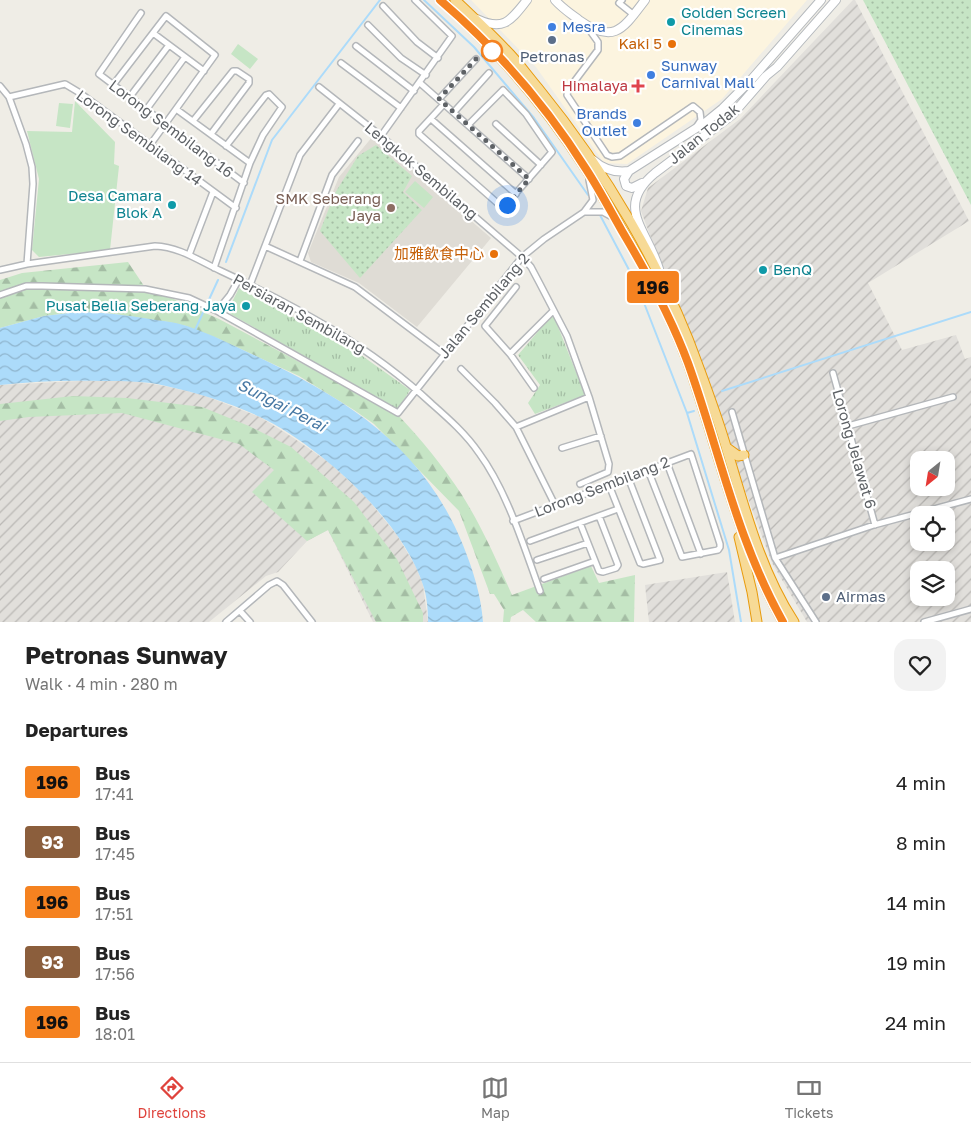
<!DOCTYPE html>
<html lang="en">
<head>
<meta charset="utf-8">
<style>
	body { margin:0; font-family:"Golos Text","Noto Sans SC",sans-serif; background:#f2f2f2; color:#222; height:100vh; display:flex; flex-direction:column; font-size:19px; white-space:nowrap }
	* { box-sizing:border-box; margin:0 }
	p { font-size:16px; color:#767676 }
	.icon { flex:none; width:28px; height:28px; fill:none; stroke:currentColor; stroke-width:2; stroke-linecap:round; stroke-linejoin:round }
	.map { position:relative; height:622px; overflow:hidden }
	.sheet { display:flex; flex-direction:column; background:#fff; flex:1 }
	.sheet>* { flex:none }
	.badge { padding:0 10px; border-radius:4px; font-size:18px; line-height:32px }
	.needle { width:32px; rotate:210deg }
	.fabs { position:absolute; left:910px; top:451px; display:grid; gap:10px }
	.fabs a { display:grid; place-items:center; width:45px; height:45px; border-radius:10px; background:#fff; box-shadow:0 2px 8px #0003; font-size:25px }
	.you { position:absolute; width:25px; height:25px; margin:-12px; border:4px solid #fff; border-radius:50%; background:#1a73e8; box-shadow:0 0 0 8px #1a73e833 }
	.map>.badge { position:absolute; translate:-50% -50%; box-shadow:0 0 0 2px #fff }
	h2 { padding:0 25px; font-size:19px; line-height:45px }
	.round { display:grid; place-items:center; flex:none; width:52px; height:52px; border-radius:15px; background:#f2f2f2 }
	.summary { display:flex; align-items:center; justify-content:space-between; height:85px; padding:0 25px }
	h1 { font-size:24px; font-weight:700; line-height:38px }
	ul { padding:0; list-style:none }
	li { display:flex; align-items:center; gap:15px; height:60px; padding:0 25px }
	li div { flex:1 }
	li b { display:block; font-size:19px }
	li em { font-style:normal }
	li .badge { min-width:55px; font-weight:700; text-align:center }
	.tab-bar { display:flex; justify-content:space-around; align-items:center; height:70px; border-top:1px solid #e0e0e0; background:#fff; font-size:14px; color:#767676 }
	.tab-bar a { display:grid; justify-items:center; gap:2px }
	.tab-bar .current { color:#df433c }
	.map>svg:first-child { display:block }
	.commercial { fill:#fcf4df }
	.industrial { fill:url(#industrial-furrows); fill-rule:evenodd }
	.education { fill:#dfdcd5 }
	.grass { fill:url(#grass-dots) }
	.forest { fill:url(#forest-firs) }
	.park { fill:url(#park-tufts) }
	.pitch { fill:#c6e5c5 }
	.water { fill:url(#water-waves) }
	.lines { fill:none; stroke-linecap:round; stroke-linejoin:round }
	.stream { stroke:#acdbfa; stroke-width:2 }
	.street-casing { stroke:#b4b7ba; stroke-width:8 }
	.secondary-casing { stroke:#b5b9bd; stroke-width:10 }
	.highway-casing { stroke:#e89b0e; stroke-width:11 }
	.street { stroke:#fff; stroke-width:5 }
	.secondary { stroke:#fff; stroke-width:8 }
	.highway { stroke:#f7da96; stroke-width:9 }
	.line-casing { stroke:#fff; stroke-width:11 }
	.line { stroke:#f58220; stroke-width:8 }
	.walk { stroke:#5e6266; stroke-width:5; stroke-dasharray:0 9 }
	.culture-dot { fill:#0f9aa8; stroke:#fff; stroke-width:2 }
	.shop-dot { fill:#3f7fe0; stroke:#fff; stroke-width:2 }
	.service-dot { fill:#5c6f8a; stroke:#fff; stroke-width:2 }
	.food-dot { fill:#e8710a; stroke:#fff; stroke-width:2 }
	.stop-dot { fill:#fff; stroke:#f58220; stroke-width:2.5 }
	.health-dot { fill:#e0444e; stroke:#fff; stroke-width:2 }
	.education-dot { fill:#8d6e63; stroke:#fff; stroke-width:2 }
	.labels { text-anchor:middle; stroke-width:4.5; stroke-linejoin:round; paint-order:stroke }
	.culture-label { font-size:15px; fill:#0d838f; stroke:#fff; text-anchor:start }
	.shop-label { font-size:15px; fill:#366cbe; stroke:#fff; text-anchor:start }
	.food-label { font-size:15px; fill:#c56008; stroke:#fff; text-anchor:end }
	.service-label { font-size:15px; fill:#4e5e75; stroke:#fff }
	.health-label { font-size:15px; fill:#be3a42; stroke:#fff; text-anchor:end }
	.street-label { font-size:15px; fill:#5e6266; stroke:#fff }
	.education-label { font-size:15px; fill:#785e54; stroke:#fff; text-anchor:end }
	.water-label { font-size:16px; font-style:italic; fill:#4677a3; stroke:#fff }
</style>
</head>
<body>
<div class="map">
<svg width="971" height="622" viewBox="0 0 971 622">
	<defs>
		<pattern id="industrial-furrows" width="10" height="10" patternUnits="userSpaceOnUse" patternTransform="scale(1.25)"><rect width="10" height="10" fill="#e1dfdb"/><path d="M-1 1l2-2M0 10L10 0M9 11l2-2" fill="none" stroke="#bab8b5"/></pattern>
		<pattern id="grass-dots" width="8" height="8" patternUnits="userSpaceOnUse" patternTransform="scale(1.25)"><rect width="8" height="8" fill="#c6e5c5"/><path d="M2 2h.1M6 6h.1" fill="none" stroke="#a4bda4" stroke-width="1.8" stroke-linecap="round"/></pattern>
		<pattern id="forest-firs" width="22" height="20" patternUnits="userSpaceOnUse" patternTransform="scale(1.25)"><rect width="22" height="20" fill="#c6e5c5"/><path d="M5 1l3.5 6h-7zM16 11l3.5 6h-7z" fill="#a4bda4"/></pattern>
		<pattern id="park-tufts" width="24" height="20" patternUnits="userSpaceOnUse" patternTransform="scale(1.25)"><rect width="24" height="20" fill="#c6e5c5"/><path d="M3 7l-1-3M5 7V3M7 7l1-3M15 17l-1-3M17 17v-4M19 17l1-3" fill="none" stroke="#a4bda4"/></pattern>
		<pattern id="water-waves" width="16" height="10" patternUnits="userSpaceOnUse" patternTransform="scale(1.25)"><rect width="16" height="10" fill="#acdbfa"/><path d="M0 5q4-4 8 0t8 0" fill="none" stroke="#8fb5ce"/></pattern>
	</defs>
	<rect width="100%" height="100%" fill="#efede6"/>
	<path class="commercial" d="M 471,0 L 807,0 L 722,99 L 627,164 L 604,163 L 536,67 Z"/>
	<path class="industrial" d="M 853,0 L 855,0 L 969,221 L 868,283 L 902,350 L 956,335 L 965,359 L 971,357 L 971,622 L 807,622 L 772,563 L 641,211 L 648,188 L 740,119 ZM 919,460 L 946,460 L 946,488 L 919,488 ZM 919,515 L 946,515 L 946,542 L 919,542 ZM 919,570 L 946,570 L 946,598 L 919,598 Z
		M 78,381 L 132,381 L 165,386 L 203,395 L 260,417 L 292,437 L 330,463 L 366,497 L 397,535 L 416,567 L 423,585 L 428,622 L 373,622 L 328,530 L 307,541 L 278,572 L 266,576 L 209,622 L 0,622 L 0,385 Z
		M 727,572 L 735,622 L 649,622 L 645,585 Z"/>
	<path class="education" d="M 373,136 L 491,238 L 417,327 L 359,283 L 311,262 L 308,253 L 339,177 Z"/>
	<path class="grass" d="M 863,0 L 971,0 L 971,205 Z
		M 376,145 L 412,176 L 403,192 L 422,210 L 360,278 L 320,231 L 335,193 L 358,156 Z"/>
	<path class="forest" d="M 128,262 L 144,286 L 219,319 L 397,414 C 420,438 444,467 462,495 C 482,527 497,561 512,595 L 591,566 L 599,583 L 635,575 L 634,622 L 536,622 L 523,610 L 511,617 L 510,622 L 503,622 L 504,610 L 494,594 L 490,594 L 459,511 L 374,424 L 354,410 L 299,376 L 219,339 L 186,326 L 168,322 L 100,312 L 78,312 L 44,316 L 0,328 L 0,280 L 22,273 Z
		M 73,396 L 127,398 L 202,407 L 249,426 L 291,447 L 354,502 L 397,559 L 423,613 L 423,622 L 376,622 L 328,530 L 307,541 L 252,492 L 274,470 L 239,444 L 122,413 L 29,417 L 0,421 L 0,404 Z"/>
	<path class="park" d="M 239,288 L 354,350 L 410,390 L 398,410 L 227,312 Z
		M 553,314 L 585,395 L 535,414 L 528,403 L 540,385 L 518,355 Z"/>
	<path class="pitch" d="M 238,44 L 258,59 L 250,69 L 231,54 Z
		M 75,101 L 115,142 L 114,164 L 119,166 L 110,250 L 39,257 L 32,250 L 39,179 L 27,131 L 72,132 Z
		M 59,103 L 73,104 L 70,128 L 56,126 Z
		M 415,181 L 433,197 L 424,208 L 405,192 Z"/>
	<path class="water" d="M 78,312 C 102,312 126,315 150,319 C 162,321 175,322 187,326 C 211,334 234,346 256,356 C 349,400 423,447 463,545 C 473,570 481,595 483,622 L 428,622 C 428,610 427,596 423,585 C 403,521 319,445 260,417 C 231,403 198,393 166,386 C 145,381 124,381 102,381 C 68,380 34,381 0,385 L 0,328 L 44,316 Z"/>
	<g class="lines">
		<path class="stream" d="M 424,0 L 474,47 L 534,118 L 588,195
			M 600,215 L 637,285 L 687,413 L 729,550 L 741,622
			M 226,262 L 272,140 L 380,0
			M 195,330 L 218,280
			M 722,391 L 971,312
			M 687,413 L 694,411"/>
		<defs>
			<path id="street" d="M 622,0 L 619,3 L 634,15
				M 383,6 L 417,42 L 438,58
				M 141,13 L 99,74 L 244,183
				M 368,25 L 401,58 L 426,75
				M 588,28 L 598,42 L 598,50 L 568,90 L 567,95 L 607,155 L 612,157 L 620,156 L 693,106 L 700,112 L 701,120 L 697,126
				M 153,33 L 204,71
				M 356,46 L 414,91
				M 341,63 L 401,108
				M 420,83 L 529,179
				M 113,85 L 166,16 L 215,55 L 150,145
				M 0,86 L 9,97 L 26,144 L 32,167 L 33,184 L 27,264
				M 319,87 L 381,136 L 522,257 L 531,267 L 540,284 L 567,336 L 589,397 L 609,464 L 608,472 L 580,484
				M 9,97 L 65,84 L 80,93 L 236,208
				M 129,98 L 169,45
				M 439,99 L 476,59
				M 444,104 L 419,131 L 419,134 L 503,208 L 552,152 L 526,114 L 503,90 L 468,125
				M 176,109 L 250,163
				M 146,110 L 185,57
				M 454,112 L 489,73
				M 431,119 L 516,194
				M 193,121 L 233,71 L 237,71 L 249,79 L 249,83 L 211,134
				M 496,124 L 541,165
				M 381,136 L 452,36 L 415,0
				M 584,212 L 603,212 L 614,218
				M 265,246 L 355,287 L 444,354
				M 189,255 L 213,192
				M 300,261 L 332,175 L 358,141
				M 214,268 L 250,163 L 263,135 L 282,107 L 269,94 L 266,95 L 226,146
				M 0,270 L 27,264 L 155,246 C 180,247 199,261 221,271 C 296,306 371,347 432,404 C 449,419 466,434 479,453 C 507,491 524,547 540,591
				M 250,285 L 300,155 L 339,104
				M 516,287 L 485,326 L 510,354 L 534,388
				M 0,295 L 26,286 L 42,286 L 145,289 L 189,298 L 217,311 L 398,413 L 522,257 L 544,239 L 584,212 L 593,200 L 589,180
				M 217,311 L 230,295 L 239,279
				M 510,354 L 553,311
				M 461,369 L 495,403 L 516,427 L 555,505
				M 833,373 L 875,525
				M 732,412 L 775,558 L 816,622
				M 848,426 L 953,397
				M 516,427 L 589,397
				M 562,448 L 601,436
				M 667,463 L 701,554
				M 609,485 L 640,563 L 643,564 L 660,560 L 628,477
				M 513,521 L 691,454 L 720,544 L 720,547 L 718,550 L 682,557 L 648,470
				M 580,523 L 599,571 L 603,572 L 616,568 L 618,565 L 599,516
				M 530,541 L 618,509
				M 775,558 L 874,525 L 971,499
				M 537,560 L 588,543
				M 544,579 L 595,561
				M 240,611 L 250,622
				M 226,622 L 269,585 L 277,581 L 283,585 L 312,622
				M 924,622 L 971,609"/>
			<path id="secondary" d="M 555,0 C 562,8 571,14 579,20 C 614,45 623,29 645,0
				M 477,19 C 504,32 511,20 527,0
				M 593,160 C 604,170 615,173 629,171 L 706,122 L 722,109 L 751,80 L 821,0
				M 629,171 L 624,179 L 626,186 L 632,188 L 642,183
				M 659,269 C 647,229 614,207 655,173 L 732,115 L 766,76 L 777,67 L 836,0"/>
			<path id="highway" d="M 441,0 C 496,48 546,107 586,169 C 598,188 609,208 621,228 C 646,271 671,316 688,363 C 719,451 737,539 783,622
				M 455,0 C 472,16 490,33 506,50 C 518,62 527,75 538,88 C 604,169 664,269 699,368 C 709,395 719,422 727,450 C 745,509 760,570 794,622
				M 727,448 L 738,456 L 744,455
				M 739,537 L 752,592 L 757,622"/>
		</defs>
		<use href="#street" class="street-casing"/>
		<use href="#secondary" class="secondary-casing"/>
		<use href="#highway" class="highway-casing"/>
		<use href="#street" class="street"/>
		<use href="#secondary" class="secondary"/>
		<use href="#highway" class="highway"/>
	</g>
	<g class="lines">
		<defs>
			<path id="line" d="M 440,0 C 496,48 547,107 586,169 C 599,189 610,210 622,231 C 647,273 671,317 688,363 C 720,452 736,538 783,622"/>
		</defs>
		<use href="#line" class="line-casing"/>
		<use href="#line" class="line"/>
		<path class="walk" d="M 492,51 L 476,59 L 439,99 L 529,179 L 507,205"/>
	</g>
	<g class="culture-dot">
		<circle cx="671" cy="22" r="5"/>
		<circle cx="172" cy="205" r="5"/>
		<circle cx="763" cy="270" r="5"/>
		<circle cx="246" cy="306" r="5"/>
	</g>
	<g class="shop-dot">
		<circle cx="552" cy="27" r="5"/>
		<circle cx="651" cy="75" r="5"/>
		<circle cx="637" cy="123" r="5"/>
	</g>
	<g class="service-dot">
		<circle cx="552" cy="40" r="5"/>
		<circle cx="826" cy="597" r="5"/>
	</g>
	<g class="food-dot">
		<circle cx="672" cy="44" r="5"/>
		<circle cx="494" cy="254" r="5"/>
	</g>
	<circle class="stop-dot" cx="492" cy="51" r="10"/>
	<path class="health-dot" d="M635.5 78.5h5v5h5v5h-5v5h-5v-5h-5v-5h5z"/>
	<circle class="education-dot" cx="391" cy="208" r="5"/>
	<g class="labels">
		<g class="culture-label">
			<text x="681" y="18">Golden Screen<tspan x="681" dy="17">Cinemas</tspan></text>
			<text x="162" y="201" text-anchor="end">Desa Camara<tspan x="162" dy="17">Blok A</tspan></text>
			<text x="773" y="275">BenQ</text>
			<text x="236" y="311" text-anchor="end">Pusat Belia Seberang Jaya</text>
		</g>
		<g class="shop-label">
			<text x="562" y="32">Mesra</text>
			<text x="661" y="71">Sunway<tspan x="661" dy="17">Carnival Mall</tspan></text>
			<text x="627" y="119" text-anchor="end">Brands<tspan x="627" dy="17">Outlet</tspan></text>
		</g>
		<g class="food-label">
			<text x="662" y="49">Kaki 5</text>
			<text x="484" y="259">加雅飲食中心</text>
		</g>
		<g class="service-label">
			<text x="552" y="62">Petronas</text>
			<text x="836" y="602" text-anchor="start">Airmas</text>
		</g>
		<g class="health-label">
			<text x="628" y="91">Himalaya</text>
		</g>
		<g class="street-label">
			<text transform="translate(171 129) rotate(37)" y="5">Lorong Sembilang 16</text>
			<text transform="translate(704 134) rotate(-39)" y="5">Jalan Todak</text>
			<text transform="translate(139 138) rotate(36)" y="5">Lorong Sembilang 14</text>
			<text transform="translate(421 171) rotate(40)" y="5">Lengkok Sembilang</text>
			<text transform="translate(484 306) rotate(-50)" y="5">Jalan Sembilang 2</text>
			<text transform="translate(299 314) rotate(29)" y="5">Persiaran Sembilang</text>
			<text transform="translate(854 449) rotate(74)" y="5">Lorong Jelawat 6</text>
			<text transform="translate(602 487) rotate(-21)" y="5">Lorong Sembilang 2</text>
		</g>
		<g class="education-label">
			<text x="381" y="204">SMK Seberang<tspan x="381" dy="17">Jaya</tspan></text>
		</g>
		<g class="water-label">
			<text transform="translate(282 405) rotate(27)" y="6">Sungai Perai</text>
		</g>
	</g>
</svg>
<div class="fabs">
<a><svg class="needle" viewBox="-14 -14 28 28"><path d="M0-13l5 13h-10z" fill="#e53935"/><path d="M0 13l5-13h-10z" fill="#767676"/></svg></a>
<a><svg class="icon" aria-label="locate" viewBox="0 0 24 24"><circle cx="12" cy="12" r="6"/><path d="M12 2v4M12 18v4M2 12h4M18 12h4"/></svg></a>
<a><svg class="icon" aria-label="layers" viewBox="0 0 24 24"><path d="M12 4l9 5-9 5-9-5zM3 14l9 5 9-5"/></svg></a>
</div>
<div class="you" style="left:507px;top:205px"></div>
<b class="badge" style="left:653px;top:287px;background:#f58220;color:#111">196</b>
</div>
<section class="sheet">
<div class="summary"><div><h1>Petronas Sunway</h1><p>Walk · 4 min · 280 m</p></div><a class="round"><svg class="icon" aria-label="heart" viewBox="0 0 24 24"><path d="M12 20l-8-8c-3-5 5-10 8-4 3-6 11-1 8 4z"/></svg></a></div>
<h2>Departures</h2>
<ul>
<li><span class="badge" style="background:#f58220;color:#111">196</span><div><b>Bus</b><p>17:41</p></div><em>4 min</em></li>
<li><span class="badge" style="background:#8b5e3c;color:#fff">93</span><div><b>Bus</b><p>17:45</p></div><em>8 min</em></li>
<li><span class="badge" style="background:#f58220;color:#111">196</span><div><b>Bus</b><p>17:51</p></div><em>14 min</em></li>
<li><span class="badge" style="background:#8b5e3c;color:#fff">93</span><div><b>Bus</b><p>17:56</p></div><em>19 min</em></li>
<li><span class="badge" style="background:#f58220;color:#111">196</span><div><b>Bus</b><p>18:01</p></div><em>24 min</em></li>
</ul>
</section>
<nav class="tab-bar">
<a class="current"><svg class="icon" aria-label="directions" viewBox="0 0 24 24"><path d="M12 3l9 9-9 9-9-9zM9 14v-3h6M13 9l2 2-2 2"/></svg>Directions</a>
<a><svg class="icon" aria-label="map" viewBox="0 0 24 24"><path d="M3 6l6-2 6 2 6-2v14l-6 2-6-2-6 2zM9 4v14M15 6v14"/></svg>Map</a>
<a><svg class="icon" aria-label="tickets" viewBox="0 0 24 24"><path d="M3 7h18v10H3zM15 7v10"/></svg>Tickets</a>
</nav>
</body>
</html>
